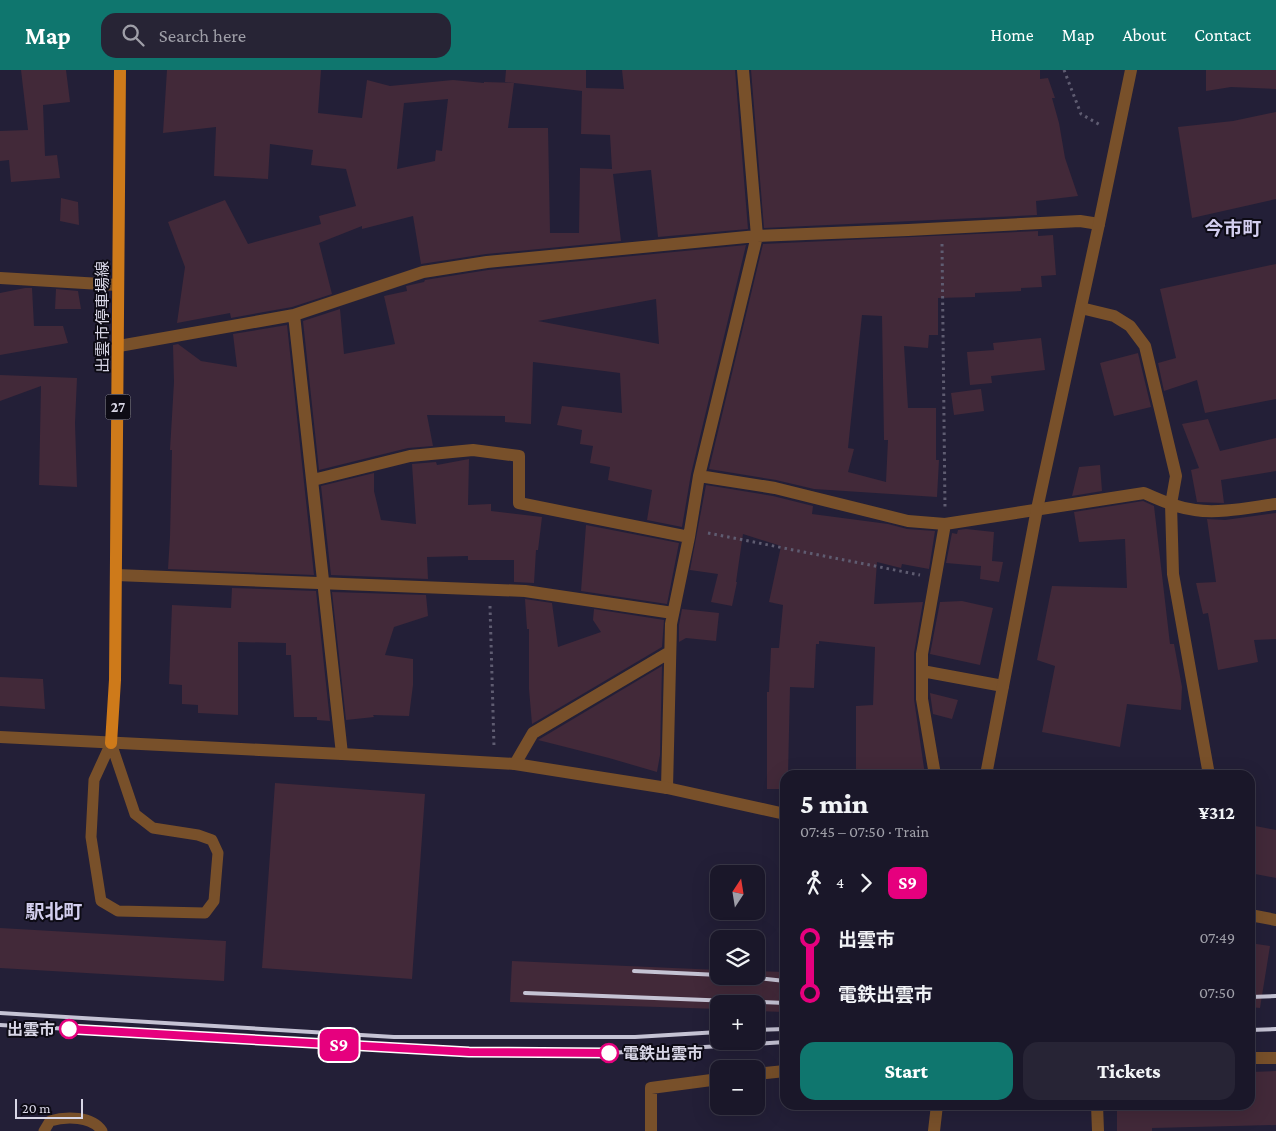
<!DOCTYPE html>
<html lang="en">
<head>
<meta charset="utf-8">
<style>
	body { margin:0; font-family:"Crimson Pro","Noto Sans JP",serif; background:#272435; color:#f1f3f6; height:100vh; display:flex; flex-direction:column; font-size:19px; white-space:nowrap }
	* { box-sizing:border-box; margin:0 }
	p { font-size:16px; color:#9f9fa8 }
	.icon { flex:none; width:28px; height:28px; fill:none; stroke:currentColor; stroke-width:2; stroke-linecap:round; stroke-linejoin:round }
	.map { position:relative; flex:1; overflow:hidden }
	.sheet { position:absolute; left:780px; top:700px; width:475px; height:340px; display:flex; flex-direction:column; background:#1a1729; border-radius:15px; box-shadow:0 5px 20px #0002,0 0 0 1px #383646 }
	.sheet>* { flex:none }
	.badge { padding:0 10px; border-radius:8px; font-size:18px; line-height:32px }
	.needle { width:32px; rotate:12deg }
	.controls { position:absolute; left:710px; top:795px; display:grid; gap:10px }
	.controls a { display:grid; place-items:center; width:55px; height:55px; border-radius:10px; background:#1a1729; box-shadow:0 5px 20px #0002,0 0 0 1px #383646; font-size:25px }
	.scale { position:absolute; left:15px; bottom:12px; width:68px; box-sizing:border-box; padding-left:5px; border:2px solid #d8d6e6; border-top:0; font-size:14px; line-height:18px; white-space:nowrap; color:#d8d6e6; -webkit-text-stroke:4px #0d0b15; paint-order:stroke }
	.map>.badge { position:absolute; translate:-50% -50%; box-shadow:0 0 0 2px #fff }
	.legs { display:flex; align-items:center; gap:8px; height:55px; padding:0 20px; font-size:16px }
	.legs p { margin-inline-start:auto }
	.summary { display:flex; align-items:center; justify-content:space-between; height:85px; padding:0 20px }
	h1 { font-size:28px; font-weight:800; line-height:38px }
	.button { display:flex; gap:10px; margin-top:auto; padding:10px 20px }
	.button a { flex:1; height:58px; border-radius:15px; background:#0f766e; color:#fff; font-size:20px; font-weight:800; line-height:58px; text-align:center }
	.button a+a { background:#272435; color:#f1f3f6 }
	ul { padding:0 20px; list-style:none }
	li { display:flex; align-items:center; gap:18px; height:55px; font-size:19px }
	li i { display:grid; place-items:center; width:8px; height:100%; margin:0 6px; background:currentColor }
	li i::after { content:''; width:12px; height:12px; margin:-6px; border:4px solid; border-radius:50%; background:#1a1729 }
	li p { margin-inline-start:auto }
	li:first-child i { background:linear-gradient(#0000 50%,currentColor 0) }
	li:last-child i { background:linear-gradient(currentColor 50%,#0000 0) }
	header { display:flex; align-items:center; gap:30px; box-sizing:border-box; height:70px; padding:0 25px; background:#0f766e; color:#fff }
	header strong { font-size:24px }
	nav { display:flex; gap:28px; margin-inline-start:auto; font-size:18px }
	.search { width:350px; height:45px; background:#272435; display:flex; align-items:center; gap:12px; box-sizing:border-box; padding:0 18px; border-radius:15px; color:#9f9fa8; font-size:19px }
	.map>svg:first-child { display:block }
	.building { fill:#422939; fill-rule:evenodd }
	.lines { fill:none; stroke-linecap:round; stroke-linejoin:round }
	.path { stroke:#5f5c71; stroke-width:3; stroke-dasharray:2.5 4; stroke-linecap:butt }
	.service { stroke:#78502a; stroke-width:11 }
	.minor { stroke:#78502a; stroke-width:12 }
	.tertiary { stroke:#78502a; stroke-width:12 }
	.primary { stroke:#ce7a1a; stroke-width:12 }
	.rail { stroke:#c5c3d4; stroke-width:4 }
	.line-1-casing { stroke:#fff; stroke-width:11 }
	.line-1 { stroke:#e6007e; stroke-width:8 }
	.stop-1-dot { fill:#fff; stroke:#e6007e; stroke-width:2.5 }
	.labels { text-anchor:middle; stroke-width:4; stroke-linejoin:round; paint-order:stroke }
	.shield { fill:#0d0b15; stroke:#9b99a7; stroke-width:1 }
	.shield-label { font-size:15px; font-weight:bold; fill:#d8d6e6 }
	.street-label { font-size:16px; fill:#d8d6e6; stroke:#0d0b15 }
	.stop-label { font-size:16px; font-weight:bold; fill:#d8d6e6; stroke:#0d0b15; text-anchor:end }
	.quarter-label { font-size:19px; font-weight:bold; fill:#d3ceee; stroke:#0d0b15 }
</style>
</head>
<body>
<header>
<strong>Map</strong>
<div class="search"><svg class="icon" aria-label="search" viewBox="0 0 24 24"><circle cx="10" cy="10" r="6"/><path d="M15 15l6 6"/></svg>Search here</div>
<nav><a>Home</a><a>Map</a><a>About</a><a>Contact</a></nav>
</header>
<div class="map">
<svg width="1276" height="1061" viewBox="0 0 1276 1061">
	<rect width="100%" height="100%" fill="#231f37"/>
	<path class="building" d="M 21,0 L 66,0 L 70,32 L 43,35 L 45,86 L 57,85 L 60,108 L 11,112 L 9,90 L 0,91 L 0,61 L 28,60 Z
		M 167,0 L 321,0 L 318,43 L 362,48 L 367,10 L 390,16 L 453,10 L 484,13 L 484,12 L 514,13 L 508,58 L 548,58 L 550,163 L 579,163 L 580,98 L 612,99 L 610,65 L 581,64 L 582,21 L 505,12 L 506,0 L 586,0 L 586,18 L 624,19 L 622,0 L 735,0 L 748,159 L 658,167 L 651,100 L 613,104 L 621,171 L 486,184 L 421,194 L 413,146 L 362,159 L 362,156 L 319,173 L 332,224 L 292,237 L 231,248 L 230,243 L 177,253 L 185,197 L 168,152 L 225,130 L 248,174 L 321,154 L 319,146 L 356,136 L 346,99 L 311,95 L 313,80 L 270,74 L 268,109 L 214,106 L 216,57 L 163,63 ZM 448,29 L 442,81 L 436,80 L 435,91 L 397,99 L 404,33 Z
		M 751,0 L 1040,0 L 1040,9 L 1048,8 L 1055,28 L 1052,28 L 1059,53 L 1065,88 L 1078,126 L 1036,131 L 1037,145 L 764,158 Z
		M 1206,0 L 1276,0 L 1276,19 L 1231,17 L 1206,21 Z
		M 1276,42 L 1276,129 L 1192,148 L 1178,57 L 1233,51 Z
		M 61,128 L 78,132 L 79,155 L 60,151 Z
		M 1038,161 L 1038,166 L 1053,165 L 1056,205 L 1041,206 L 1042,217 L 1021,218 L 1021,221 L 975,223 L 975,227 L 938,228 L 938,265 L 929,265 L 928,278 L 904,276 L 908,338 L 936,338 L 936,390 L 939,390 L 937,427 L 814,419 L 776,410 L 709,399 L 763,174 ZM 862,245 L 882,246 L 884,370 L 888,370 L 886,412 L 848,402 L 854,379 L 848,378 Z
		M 746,175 L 691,404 L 682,457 L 647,450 L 652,420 L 608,410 L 610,397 L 590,393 L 593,376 L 580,374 L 582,360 L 557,355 L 562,336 L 622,343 L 620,303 L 533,292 L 531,354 L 505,352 L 505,346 L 427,345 L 433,376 L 408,378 L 319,400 L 303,251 L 340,239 L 344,284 L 395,274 L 384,226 L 407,221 L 406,216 L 424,212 L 425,210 L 488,200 ZM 656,229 L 659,274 L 538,251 Z
		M 1276,194 L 1276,329 L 1205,343 L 1197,310 L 1164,321 L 1158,293 L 1176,288 L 1160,219 Z
		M 25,218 L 32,218 L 34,256 L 63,256 L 68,273 L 0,285 L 0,223 Z
		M 56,219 L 78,221 L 81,239 L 55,239 Z
		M 287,255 L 314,505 L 168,499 L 170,467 L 172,380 L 170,380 L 174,312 L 173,275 L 178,274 L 201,291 L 237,297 L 233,264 Z
		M 1041,268 L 1045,300 L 991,306 L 992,313 L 970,315 L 967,282 L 994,280 L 993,273 Z
		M 1138,283 L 1151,337 L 1114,346 L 1100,293 Z
		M 0,305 L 77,308 L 75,353 L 77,417 L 39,415 L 41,316 L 0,331 Z
		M 981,319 L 984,341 L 954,345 L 951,323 Z
		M 1208,349 L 1220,381 L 1276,368 L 1276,401 L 1221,410 L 1224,433 L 1197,432 L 1191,400 L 1199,398 L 1182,354 Z
		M 469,389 L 468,435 L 491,434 L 491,441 L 542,447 L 538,480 L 536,480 L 534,513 L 514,512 L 514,490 L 468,490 L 468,486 L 427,487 L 428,509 L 331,505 L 321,416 L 374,403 L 374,421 L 381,450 L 416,454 L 412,394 L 436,392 L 437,395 Z
		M 1100,395 L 1102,421 L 1072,426 L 1079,397 Z
		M 706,415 L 773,426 L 813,436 L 812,444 L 888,454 L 907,459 L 935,461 L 929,499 L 902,494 L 901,498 L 877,492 L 874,534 L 923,532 L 914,583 L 914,629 L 925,705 L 856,705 L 856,636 L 873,635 L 875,577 L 819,571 L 819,574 L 816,574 L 814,618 L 790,617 L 788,705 L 785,705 L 785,719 L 767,719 L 767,622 L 769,622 L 771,578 L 779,578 L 783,535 L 769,532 L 781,476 L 743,464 L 736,512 L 737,512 L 732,536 L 711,532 L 718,504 L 690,500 Z
		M 1143,431 L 1154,436 L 1170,574 L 1174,574 L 1182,617 L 1181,640 L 1127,634 L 1120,677 L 1042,662 L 1055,596 L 1037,590 L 1052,516 L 1127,518 L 1125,469 L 1079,472 L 1074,442 Z
		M 1276,443 L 1276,569 L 1254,570 L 1258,592 L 1218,600 L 1208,543 L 1203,544 L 1196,513 L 1216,512 L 1207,449 L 1225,450 Z
		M 586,455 L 679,473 L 667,534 L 581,521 Z
		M 966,459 L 994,462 L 992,491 L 1003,492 L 999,512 L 980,509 L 981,496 L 946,493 L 952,463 L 957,464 L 958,460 Z
		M 232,518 L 316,521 L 330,651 L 317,650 L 317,647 L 294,647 L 291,585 L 286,585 L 286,573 L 238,572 L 238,645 L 198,643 L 198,635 L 182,634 L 182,615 L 169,614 L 172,535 L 231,538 Z
		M 332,522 L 426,525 L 428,546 L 394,557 L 385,585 L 413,589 L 413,615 L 409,646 L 373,645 L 374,647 L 346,650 Z
		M 525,529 L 552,533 L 558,577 L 601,562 L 593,550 L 594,539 L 664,550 L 662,577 L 532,654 L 529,619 L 529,559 L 527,559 Z
		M 962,531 L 993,538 L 980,595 L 930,584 L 940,532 Z
		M 682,539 L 719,543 L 716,571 L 686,568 L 679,572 L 679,555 Z
		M 662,596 L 660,685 L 657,702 L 609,688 L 538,670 Z
		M 0,607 L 43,609 L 45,639 L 0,636 Z
		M 930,623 L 958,630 L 952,649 L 933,644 Z
		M 275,713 L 425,724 L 412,909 L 262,898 Z
		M 1250,755 L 1276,760 L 1276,808 L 1250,803 Z
		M 0,858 L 226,871 L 224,911 L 0,898 Z
		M 1250,873 L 1270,876 L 1260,938 L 1250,937 Z
		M 512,891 L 719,900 L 719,906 L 756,906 L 756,901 L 785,902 L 785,942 L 756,941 L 756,934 L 719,934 L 719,939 L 510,932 Z
		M 1276,1001 L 1276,1055 L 1152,1058 L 1152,1061 L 1117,1061 L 1117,1035 L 1250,1035 L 1250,1002 Z"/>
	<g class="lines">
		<path class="path" d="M 1064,0 L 1081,44 L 1102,56
			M 942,174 L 945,438
			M 708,463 L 920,505
			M 490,536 L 494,677"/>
		<path class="service" d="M 111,673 L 135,744 L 153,758 L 198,765 L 212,770 L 218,783 L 214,831 L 205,843 L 118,841 L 101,831 L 91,767 L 94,710 Z
			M 44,1061 L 50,1051 C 66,1046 92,1046 102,1061"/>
		<path class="minor" d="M 0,208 L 118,215
			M 1081,238 L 1114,246 L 1130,256 L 1145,276 L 1176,406 L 1171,434 L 1173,504 L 1209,705
			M 294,245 L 342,684
			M 119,276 L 294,245 L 423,202 L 487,192 L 757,166 L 908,160 L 1080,151 L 1099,154
			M 699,406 L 775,418 L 908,451 L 945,454 L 1144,423 C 1161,430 1177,438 1195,440 C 1219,444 1252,437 1276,434
			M 313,410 L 410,386 L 473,380 L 519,386 L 519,433 L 689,467
			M 116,505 L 525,521 L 673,543
			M 922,601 L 1003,616
			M 515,694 L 533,663 L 670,582
			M 935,705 L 922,629 L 922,584 L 945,454
			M 667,718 L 671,554 L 689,467 L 699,406 L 757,166 L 743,0
			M 1250,988 L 1276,988
			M 756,1004 L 785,1001
			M 1097,1035 L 1098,1061
			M 651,1061 L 651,1018 L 719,1009"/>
		<path class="tertiary" d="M 0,667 L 342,684 L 515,694 L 667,718 L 785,744
			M 986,705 L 1037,439 L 1099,154 L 1131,0
			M 1250,845 L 1276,850
			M 934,1061 L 937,1035"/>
		<path class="primary" d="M 111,673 L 115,610 L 120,0"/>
		<path class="rail" d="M 634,901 L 719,905
			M 737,906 L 785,911
			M 525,923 L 785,933
			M 1250,927 L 1276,926
			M 0,943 L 394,967 L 635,967 L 719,962
			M 0,955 L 469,982 L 609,983 L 785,972
			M 756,960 L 785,959
			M 1250,960 L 1276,959"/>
	</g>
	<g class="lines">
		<defs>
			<path id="line-1" d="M 69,959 L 469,982 L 609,983"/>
		</defs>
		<use href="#line-1" class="line-1-casing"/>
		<use href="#line-1" class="line-1"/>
	</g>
	<g class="stop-1-dot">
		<circle cx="69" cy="959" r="9"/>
		<circle cx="609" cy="983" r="9"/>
	</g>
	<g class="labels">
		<rect class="shield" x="105.5" y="324.5" width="25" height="25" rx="4"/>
		<g class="shield-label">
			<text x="118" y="342">27</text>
		</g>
		<g class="street-label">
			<text transform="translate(102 247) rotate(-90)" y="6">出雲市停車場線</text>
		</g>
		<g class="stop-label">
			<text x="55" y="965">出雲市</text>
			<text x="623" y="989" text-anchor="start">電鉄出雲市</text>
		</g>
		<g class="quarter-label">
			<text x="1233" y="165">今市町</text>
			<text x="54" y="848">駅北町</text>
		</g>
	</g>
</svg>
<div class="controls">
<a><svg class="needle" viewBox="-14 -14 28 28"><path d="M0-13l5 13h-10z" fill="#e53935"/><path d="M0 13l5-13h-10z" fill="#9f9fa8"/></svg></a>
<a><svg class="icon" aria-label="layers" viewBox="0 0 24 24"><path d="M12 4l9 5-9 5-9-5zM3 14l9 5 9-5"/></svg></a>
<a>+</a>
<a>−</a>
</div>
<div class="scale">20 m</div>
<b class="badge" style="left:339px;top:975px;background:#e6007e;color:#fff">S9</b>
<section class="sheet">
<div class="summary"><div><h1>5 min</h1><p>07:45 – 07:50 · Train</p></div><b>¥312</b></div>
<div class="legs"><svg class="icon" aria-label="walk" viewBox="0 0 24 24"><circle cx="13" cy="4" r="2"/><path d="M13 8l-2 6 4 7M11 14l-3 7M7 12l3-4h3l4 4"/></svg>4<svg class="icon" aria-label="forward" viewBox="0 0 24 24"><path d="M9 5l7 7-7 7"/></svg><b class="badge" style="background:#e6007e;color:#fff">S9</b></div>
<ul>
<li><i style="color:#e6007e"></i><b>出雲市</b><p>07:49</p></li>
<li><i style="color:#e6007e"></i><b>電鉄出雲市</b><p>07:50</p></li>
</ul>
<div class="button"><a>Start</a><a>Tickets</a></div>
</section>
</div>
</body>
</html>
